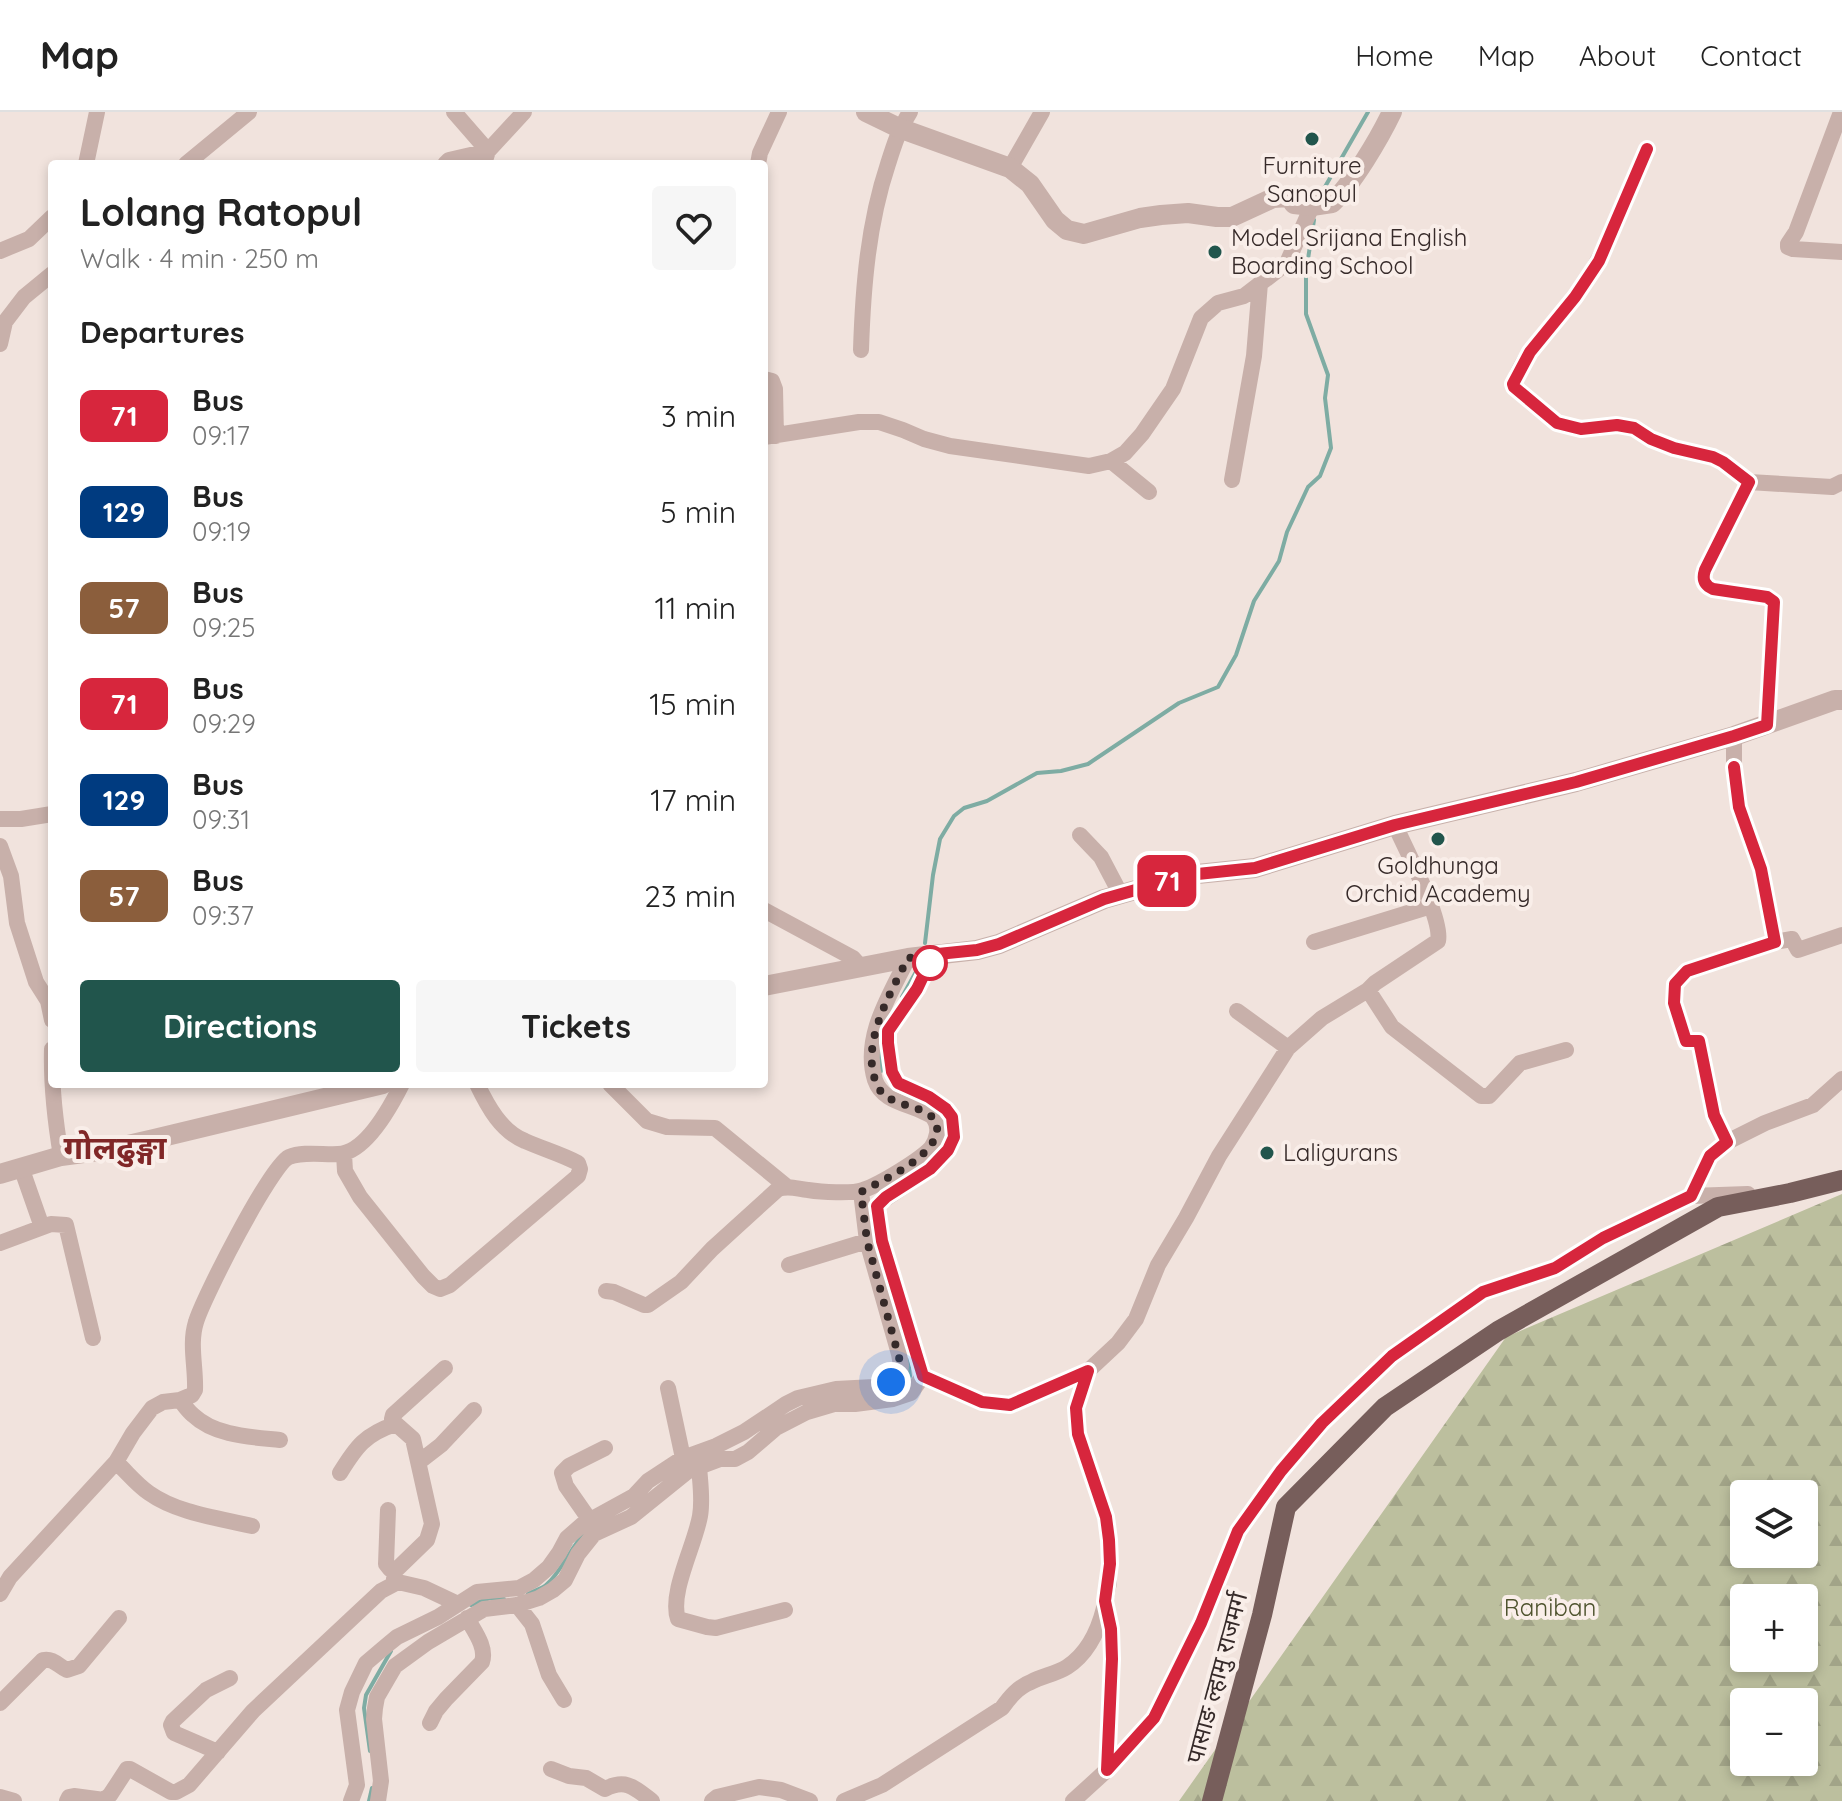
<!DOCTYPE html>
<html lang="en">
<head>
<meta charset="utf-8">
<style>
	body { margin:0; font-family:Quicksand,"Noto Sans Devanagari",sans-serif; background:#f6f6f6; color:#222; height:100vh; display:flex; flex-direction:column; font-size:30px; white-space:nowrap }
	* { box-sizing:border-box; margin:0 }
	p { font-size:26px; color:#767676 }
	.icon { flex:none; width:44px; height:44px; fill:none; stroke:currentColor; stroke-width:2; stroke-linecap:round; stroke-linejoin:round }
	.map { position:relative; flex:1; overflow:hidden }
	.sheet { position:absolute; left:48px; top:48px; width:720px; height:928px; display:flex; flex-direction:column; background:#fff; border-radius:8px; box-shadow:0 4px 12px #0003 }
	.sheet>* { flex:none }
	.badge { padding:0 16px; border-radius:12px; font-size:28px; line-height:52px }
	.controls { position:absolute; left:1730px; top:1368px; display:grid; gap:16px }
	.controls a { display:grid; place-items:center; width:88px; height:88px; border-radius:8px; background:#fff; box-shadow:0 4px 12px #0003; font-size:40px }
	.you { position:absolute; width:40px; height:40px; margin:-20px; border:6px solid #fff; border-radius:50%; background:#1a73e8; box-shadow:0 0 0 12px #1a73e833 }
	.map>.badge { position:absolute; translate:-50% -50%; box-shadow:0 0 0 4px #fff }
	h2 { padding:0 32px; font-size:30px; line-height:72px }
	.round { display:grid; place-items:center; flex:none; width:84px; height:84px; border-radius:8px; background:#f6f6f6 }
	.headline { display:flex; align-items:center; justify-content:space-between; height:136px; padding:0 32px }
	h1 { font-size:38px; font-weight:700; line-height:60px }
	.cta { display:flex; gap:16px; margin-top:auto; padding:16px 32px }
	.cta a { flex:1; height:92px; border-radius:8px; background:#21554c; color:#fff; font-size:32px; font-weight:700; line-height:92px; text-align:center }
	.cta a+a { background:#f6f6f6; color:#222 }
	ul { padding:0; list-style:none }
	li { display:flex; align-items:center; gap:24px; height:96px; padding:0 32px }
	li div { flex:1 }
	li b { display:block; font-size:30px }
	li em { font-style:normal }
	li .badge { min-width:88px; font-weight:700; text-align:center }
	header { display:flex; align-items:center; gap:48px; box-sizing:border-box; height:112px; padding:0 40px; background:#fff; border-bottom:2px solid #e0e0e0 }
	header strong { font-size:38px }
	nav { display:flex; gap:44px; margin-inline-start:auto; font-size:28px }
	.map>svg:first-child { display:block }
	.forest { fill:url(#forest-firs); fill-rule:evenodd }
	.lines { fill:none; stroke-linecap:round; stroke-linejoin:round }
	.stream { stroke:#7eaca3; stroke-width:4 }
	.minor { stroke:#c8b0aa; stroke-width:16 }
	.tertiary { stroke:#c8b0aa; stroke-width:20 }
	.primary { stroke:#775e5b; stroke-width:20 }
	.line-casing { stroke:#fff; stroke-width:18 }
	.line { stroke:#d7263d; stroke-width:12 }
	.walk { stroke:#362a29; stroke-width:8; stroke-dasharray:0 14.4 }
	.poi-dot { fill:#21554c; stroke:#f9eee9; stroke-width:3 }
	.stop-dot { fill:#fff; stroke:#d7263d; stroke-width:4 }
	.labels { text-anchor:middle; stroke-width:8; stroke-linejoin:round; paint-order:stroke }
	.poi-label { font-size:24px; fill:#362a29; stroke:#f9eee9 }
	.park-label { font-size:24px; fill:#4e532e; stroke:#f9eee9 }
	.street-label { font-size:24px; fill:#362a29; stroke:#f9eee9 }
	.district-label { font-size:32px; font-weight:bold; fill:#802727; stroke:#f9eee9 }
</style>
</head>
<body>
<header>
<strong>Map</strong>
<nav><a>Home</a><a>Map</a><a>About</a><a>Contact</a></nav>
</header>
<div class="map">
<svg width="1842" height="1689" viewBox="0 0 1842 1689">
	<defs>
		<pattern id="forest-firs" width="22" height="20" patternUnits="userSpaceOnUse" patternTransform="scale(2)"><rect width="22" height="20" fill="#bcbf9e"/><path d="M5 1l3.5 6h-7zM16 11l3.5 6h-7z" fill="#a2a488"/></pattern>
	</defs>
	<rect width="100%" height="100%" fill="#f1e3dd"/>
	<path class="forest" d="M 1842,1082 L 1842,1689 L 1179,1689 L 1506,1225 ZM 1744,1382 L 1804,1382 L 1804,1442 L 1744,1442 ZM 1744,1486 L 1804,1486 L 1804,1546 L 1744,1546 ZM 1744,1590 L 1804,1590 L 1804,1650 L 1744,1650 Z"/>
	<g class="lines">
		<path class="stream" d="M 1322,80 L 1368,0
			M 925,831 L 933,763 L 940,727 L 954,704 L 964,696 L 987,689 L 1037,661 L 1061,659 L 1088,652 L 1179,591 L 1218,575 L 1236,543 L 1254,489 L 1279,449 L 1287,420 L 1308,375 L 1320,364 L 1331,336 L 1325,286 L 1328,263 L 1306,202 L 1306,160 L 1314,108
			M 902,885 L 917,858
			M 881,936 L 881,959
			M 894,1279 L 907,1272 L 910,1264 L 908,1248
			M 528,1482 C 533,1479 541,1477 546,1473 C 562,1460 570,1435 586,1420
			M 471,1493 L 490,1486 L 504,1487
			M 370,1639 L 364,1596 L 366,1583 L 391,1539
			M 369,1689 L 372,1676"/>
		<path class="minor" d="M 454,0 L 488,39 L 484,52
			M 1841,0 L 1796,120 L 1788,132 L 1788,135 L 1793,137 L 1842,140
			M 1647,37 C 1625,87 1608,139 1576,184 C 1560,206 1515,249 1514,275 L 1557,311 L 1581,317 L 1617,313 L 1634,316 L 1651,327 L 1674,336 L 1713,345 L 1723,350 L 1749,370
			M 86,52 L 97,0
			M 186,52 L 249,0
			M 445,52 L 449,48 L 488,39 L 524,0
			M 758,52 L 760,41 L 779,0
			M 1010,56 L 1042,0
			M 0,139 L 29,127 L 52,105
			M 0,232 L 5,210 L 24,185 L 52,162
			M 861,238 C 863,175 868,112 888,52 C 894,33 899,17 910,0
			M 764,267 L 772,269 L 775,277 L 776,324
			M 764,325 L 859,310 L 879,310 L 903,318 L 924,327 L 950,334 L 1089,354 L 1111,349 L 1125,341 L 1142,322 L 1173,277 L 1201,206 L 1218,191 L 1244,184 L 1287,151 L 1312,94
			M 1111,349 L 1149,380
			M 1232,368 L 1254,244 L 1260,171
			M 1767,613 L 1774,490 L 1767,485 L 1710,476 L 1704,470 L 1704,461 L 1749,370 L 1832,375 L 1842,370
			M 0,707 L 21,707 L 52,702
			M 1080,723 L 1101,745 L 1121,783
			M 0,734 L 11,764 L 17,811 L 36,870 L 48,889 L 52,908
			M 764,798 L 853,846 L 860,854
			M 1314,830 L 1431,794
			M 1775,830 L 1792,827 L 1798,838 L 1842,823
			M 938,842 L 928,854 L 917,877 L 888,919 L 888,931 L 892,960 L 898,971 L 929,985 L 946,997 L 952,1005 L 954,1025 L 948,1038 L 930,1057 L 879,1091 C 871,1115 913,1233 923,1264 L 982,1290 L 1010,1293 L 1088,1259 L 1118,1231 L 1136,1207 L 1158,1153 L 1186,1106 L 1219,1044 L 1288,936 L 1322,906 L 1368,878 L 1375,871 L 1438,829 C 1443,807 1405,736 1395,713
			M 1368,878 L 1392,915 L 1481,984 L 1489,984 L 1520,951 L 1566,938
			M 1237,899 L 1288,936
			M 52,937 C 51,973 55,1008 61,1044
			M 610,972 L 647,1009 L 667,1015 L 715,1016 L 786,1074
			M 1727,1030 L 1714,1003 L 1699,929 L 1686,929 L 1674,891 L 1675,872 L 1687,859 L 1775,830 L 1761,757 L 1739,695 L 1734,655 L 1734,624
			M 344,1042 L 345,1059 L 360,1085 L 423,1164 L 433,1174 L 440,1177 L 450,1173 L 578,1064 L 580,1057 L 578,1051 C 561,1042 543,1037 525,1029 C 501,1019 488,995 477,972
			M 21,1055 L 42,1115
			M 1691,1084 L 1710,1044 L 1727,1030 L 1765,1011 L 1813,993 L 1842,967
			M 0,1131 L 51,1112 L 66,1113 L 93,1226
			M 789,1153 L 867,1129
			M 606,1179 L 614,1180 L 644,1193 L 648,1193 L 681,1170 L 712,1137 L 778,1077 C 789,1073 797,1077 808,1078 C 821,1080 852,1082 863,1078 C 879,1073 920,1048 931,1036 C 937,1028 940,1015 934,1007 C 932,1003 928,1002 924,1000 C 906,991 882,989 875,968 C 862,925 890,883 908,846
			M 1088,1259 L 1076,1296 L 1078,1322 L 1106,1405 L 1109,1428 L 1109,1471 L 1105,1489 L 1111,1517 L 1112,1547 L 1107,1658
			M 668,1276 L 683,1346
			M 180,1288 C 184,1293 188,1299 193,1303 C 215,1324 251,1325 280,1328
			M 116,1350 C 127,1360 136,1372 149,1381 C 177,1401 218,1406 252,1414
			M 419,1350 L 441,1333 L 474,1298
			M 699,1354 C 700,1370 703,1388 700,1404 C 695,1433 669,1481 678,1507 L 707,1515 L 716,1516 L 785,1498
			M 340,1361 C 356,1335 365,1322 396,1312
			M 388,1398 L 386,1452 L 390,1457 L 395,1459
			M 589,1407 L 566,1374 L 562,1361 L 569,1354 L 605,1336
			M 398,1470 L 394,1467 L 395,1459 L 427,1428 L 432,1412 L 413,1327 L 396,1312 L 392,1307 L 393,1303 L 445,1256
			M 0,1482 L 10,1465 L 116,1350 L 133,1321 L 152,1296 L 163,1290 L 180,1288 L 192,1283 L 195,1278 C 196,1255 189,1232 196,1210 C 203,1186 271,1053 289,1045 C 303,1039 324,1043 338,1042 C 366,1041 391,994 402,972
			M 517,1493 L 532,1512 L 549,1563 L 564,1588
			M 0,1591 L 43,1548 C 54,1546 58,1554 67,1558 L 79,1554 L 119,1506
			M 430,1611 L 436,1599 L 446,1587 L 482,1550 C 487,1535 474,1519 467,1506
			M 218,1640 L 174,1621 L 171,1613 L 173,1609 L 206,1578 L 230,1566
			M 551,1657 L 569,1664 L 586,1666 L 605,1677 C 626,1666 635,1676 652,1689
			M 0,1685 L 14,1689
			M 67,1689 L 69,1685 L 74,1684 L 104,1688 L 110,1683 L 127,1657 L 130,1657 L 171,1680 L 176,1680 L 189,1673 L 253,1599 L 381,1479 L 398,1470 L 424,1476 L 458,1492
			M 351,1689 L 357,1673 L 347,1598 L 352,1580 L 366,1551 L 386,1534 L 397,1525 L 438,1505 L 477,1480 L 519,1476 L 534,1468 L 549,1455 L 559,1441 L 567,1426 L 583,1412 L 634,1384 L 648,1369 L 683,1346 L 716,1334 L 744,1320 L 786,1292 L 798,1286 L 836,1277 L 874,1275 L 891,1270 L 900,1264 L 901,1253 L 899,1242 L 867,1129 L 861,1080
			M 378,1689 L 381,1669 L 374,1607 L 375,1596 L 377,1585 L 395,1554 L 428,1530 L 484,1497 L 517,1493 L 539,1486 L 553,1478 L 565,1468 L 578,1442 L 594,1422 L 631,1405 L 688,1359 L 720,1347 L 735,1347 L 748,1340 L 776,1316 L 807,1300 L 834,1292 L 855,1292 L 893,1287 L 911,1281 L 923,1264
			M 712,1689 L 717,1685 L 759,1675 L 781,1678 L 810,1689
			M 844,1689 L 882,1673 L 1002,1596 C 1010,1585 1018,1575 1031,1570 C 1042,1564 1056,1562 1067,1555 C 1087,1542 1098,1520 1104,1496
			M 1073,1689 L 1107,1658 L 1154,1606 L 1201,1511 L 1238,1419 L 1281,1359 L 1322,1311 L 1392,1244 L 1483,1180 L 1555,1156 L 1603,1126 L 1691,1084 L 1748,1082"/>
		<path class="tertiary" d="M 866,0 L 899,16 L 1010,56 L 1030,72 L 1055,108 L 1067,118 L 1084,122 L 1140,106 L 1161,103 L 1188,101 L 1217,105 L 1232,105 L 1273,86 L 1289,85 L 1294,92 L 1312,94 L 1332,91 C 1353,71 1379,27 1392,0
			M 764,874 L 908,846 L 977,838 L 999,832 L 1104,787 L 1188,763 L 1255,756 L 1395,713 L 1576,670 L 1734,624 L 1835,588 L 1842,588
			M 0,1062 L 61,1044 L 106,1038 L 154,1027 L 383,972"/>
		<path class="primary" d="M 1212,1689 L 1262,1503 L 1286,1395 L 1385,1295 L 1498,1219 L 1718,1095 L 1790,1081 L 1842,1068"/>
	</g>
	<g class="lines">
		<defs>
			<path id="line" d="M 1647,37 L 1599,149 L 1575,185 L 1530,240 L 1513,272 L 1514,275 L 1557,311 L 1581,317 L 1617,313 L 1634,316 L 1651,327 L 1674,336 L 1713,345 L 1723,350 L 1749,370 L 1705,458 C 1702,467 1704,473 1713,477 L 1767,485 L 1774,490 L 1767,613 L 1734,624 L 1576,670 L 1395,713 L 1255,756 L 1188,763 L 1104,787 L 999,832 L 977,838 L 938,842 L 928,854 L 917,877 L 888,919 L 888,931 L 892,960 L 898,971 L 929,985 L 946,997 L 952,1005 L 954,1025 L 948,1038 L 930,1057 L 886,1085 L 877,1094 L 882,1129 L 923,1264 L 982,1290 L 1010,1293 L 1088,1259 L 1076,1296 L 1078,1322 L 1106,1405 L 1109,1428 L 1110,1452 L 1105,1489 L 1111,1517 L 1112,1547 L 1107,1658 L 1154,1606 L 1201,1511 L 1238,1419 L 1281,1359 L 1322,1311 L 1392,1244 L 1483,1180 L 1555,1156 L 1603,1126 L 1691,1084 L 1710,1044 L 1727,1030 L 1714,1003 L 1699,929 L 1686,929 L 1674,891 L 1675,872 L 1687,859 L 1775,830 L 1761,757 L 1739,695 L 1734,655"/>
		</defs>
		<use href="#line" class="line-casing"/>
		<use href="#line" class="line"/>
		<path class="walk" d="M 891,1270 L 900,1264 L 901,1253 L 867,1129 L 861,1080 C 883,1068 940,1043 937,1014 C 936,1009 935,1007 931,1004 C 916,992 887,993 878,975 C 858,935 890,882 908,846 L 938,842 L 928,854 L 930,851"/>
	</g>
	<g class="poi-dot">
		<circle cx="1312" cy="27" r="8"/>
		<circle cx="1215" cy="140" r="8"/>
		<circle cx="1438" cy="727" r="8"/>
		<circle cx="1267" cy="1041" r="8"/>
	</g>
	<circle class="stop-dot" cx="930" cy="851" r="16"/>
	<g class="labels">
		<g class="poi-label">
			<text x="1312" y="62">Furniture<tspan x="1312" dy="28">Sanopul</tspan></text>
			<text x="1231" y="134" text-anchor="start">Model Srijana English<tspan x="1231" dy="28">Boarding School</tspan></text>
			<text x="1438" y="762">Goldhunga<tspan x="1438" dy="28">Orchid Academy</tspan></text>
			<text x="1283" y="1049" text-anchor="start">Laligurans</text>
		</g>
		<g class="park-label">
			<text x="1550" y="1504">Raniban</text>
		</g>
		<g class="street-label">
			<text transform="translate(1217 1566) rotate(-75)" y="8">पासाङ ल्हामु राजमर्ग</text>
		</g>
		<g class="district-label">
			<text x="115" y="1047">गोलढुङ्गा</text>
		</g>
	</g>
</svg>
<div class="controls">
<a><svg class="icon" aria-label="layers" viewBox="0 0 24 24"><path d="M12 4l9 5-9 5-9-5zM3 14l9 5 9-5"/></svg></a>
<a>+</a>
<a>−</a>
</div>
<div class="you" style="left:891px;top:1270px"></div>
<b class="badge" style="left:1167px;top:769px;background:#d7263d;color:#fff">71</b>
<section class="sheet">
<div class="headline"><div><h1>Lolang Ratopul</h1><p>Walk · 4 min · 250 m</p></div><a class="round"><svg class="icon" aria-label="heart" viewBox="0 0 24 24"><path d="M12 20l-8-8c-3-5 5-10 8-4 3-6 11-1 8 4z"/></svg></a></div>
<h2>Departures</h2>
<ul>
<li><span class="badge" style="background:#d7263d;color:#fff">71</span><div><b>Bus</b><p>09:17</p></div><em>3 min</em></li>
<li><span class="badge" style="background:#003b80;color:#fff">129</span><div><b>Bus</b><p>09:19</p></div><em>5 min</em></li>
<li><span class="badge" style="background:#8b5e3c;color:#fff">57</span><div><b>Bus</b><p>09:25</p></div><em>11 min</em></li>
<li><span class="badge" style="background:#d7263d;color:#fff">71</span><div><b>Bus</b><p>09:29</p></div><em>15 min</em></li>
<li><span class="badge" style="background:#003b80;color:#fff">129</span><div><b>Bus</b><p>09:31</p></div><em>17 min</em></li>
<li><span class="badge" style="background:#8b5e3c;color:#fff">57</span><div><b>Bus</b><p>09:37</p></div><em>23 min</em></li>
</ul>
<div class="cta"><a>Directions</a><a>Tickets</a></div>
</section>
</div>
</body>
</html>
